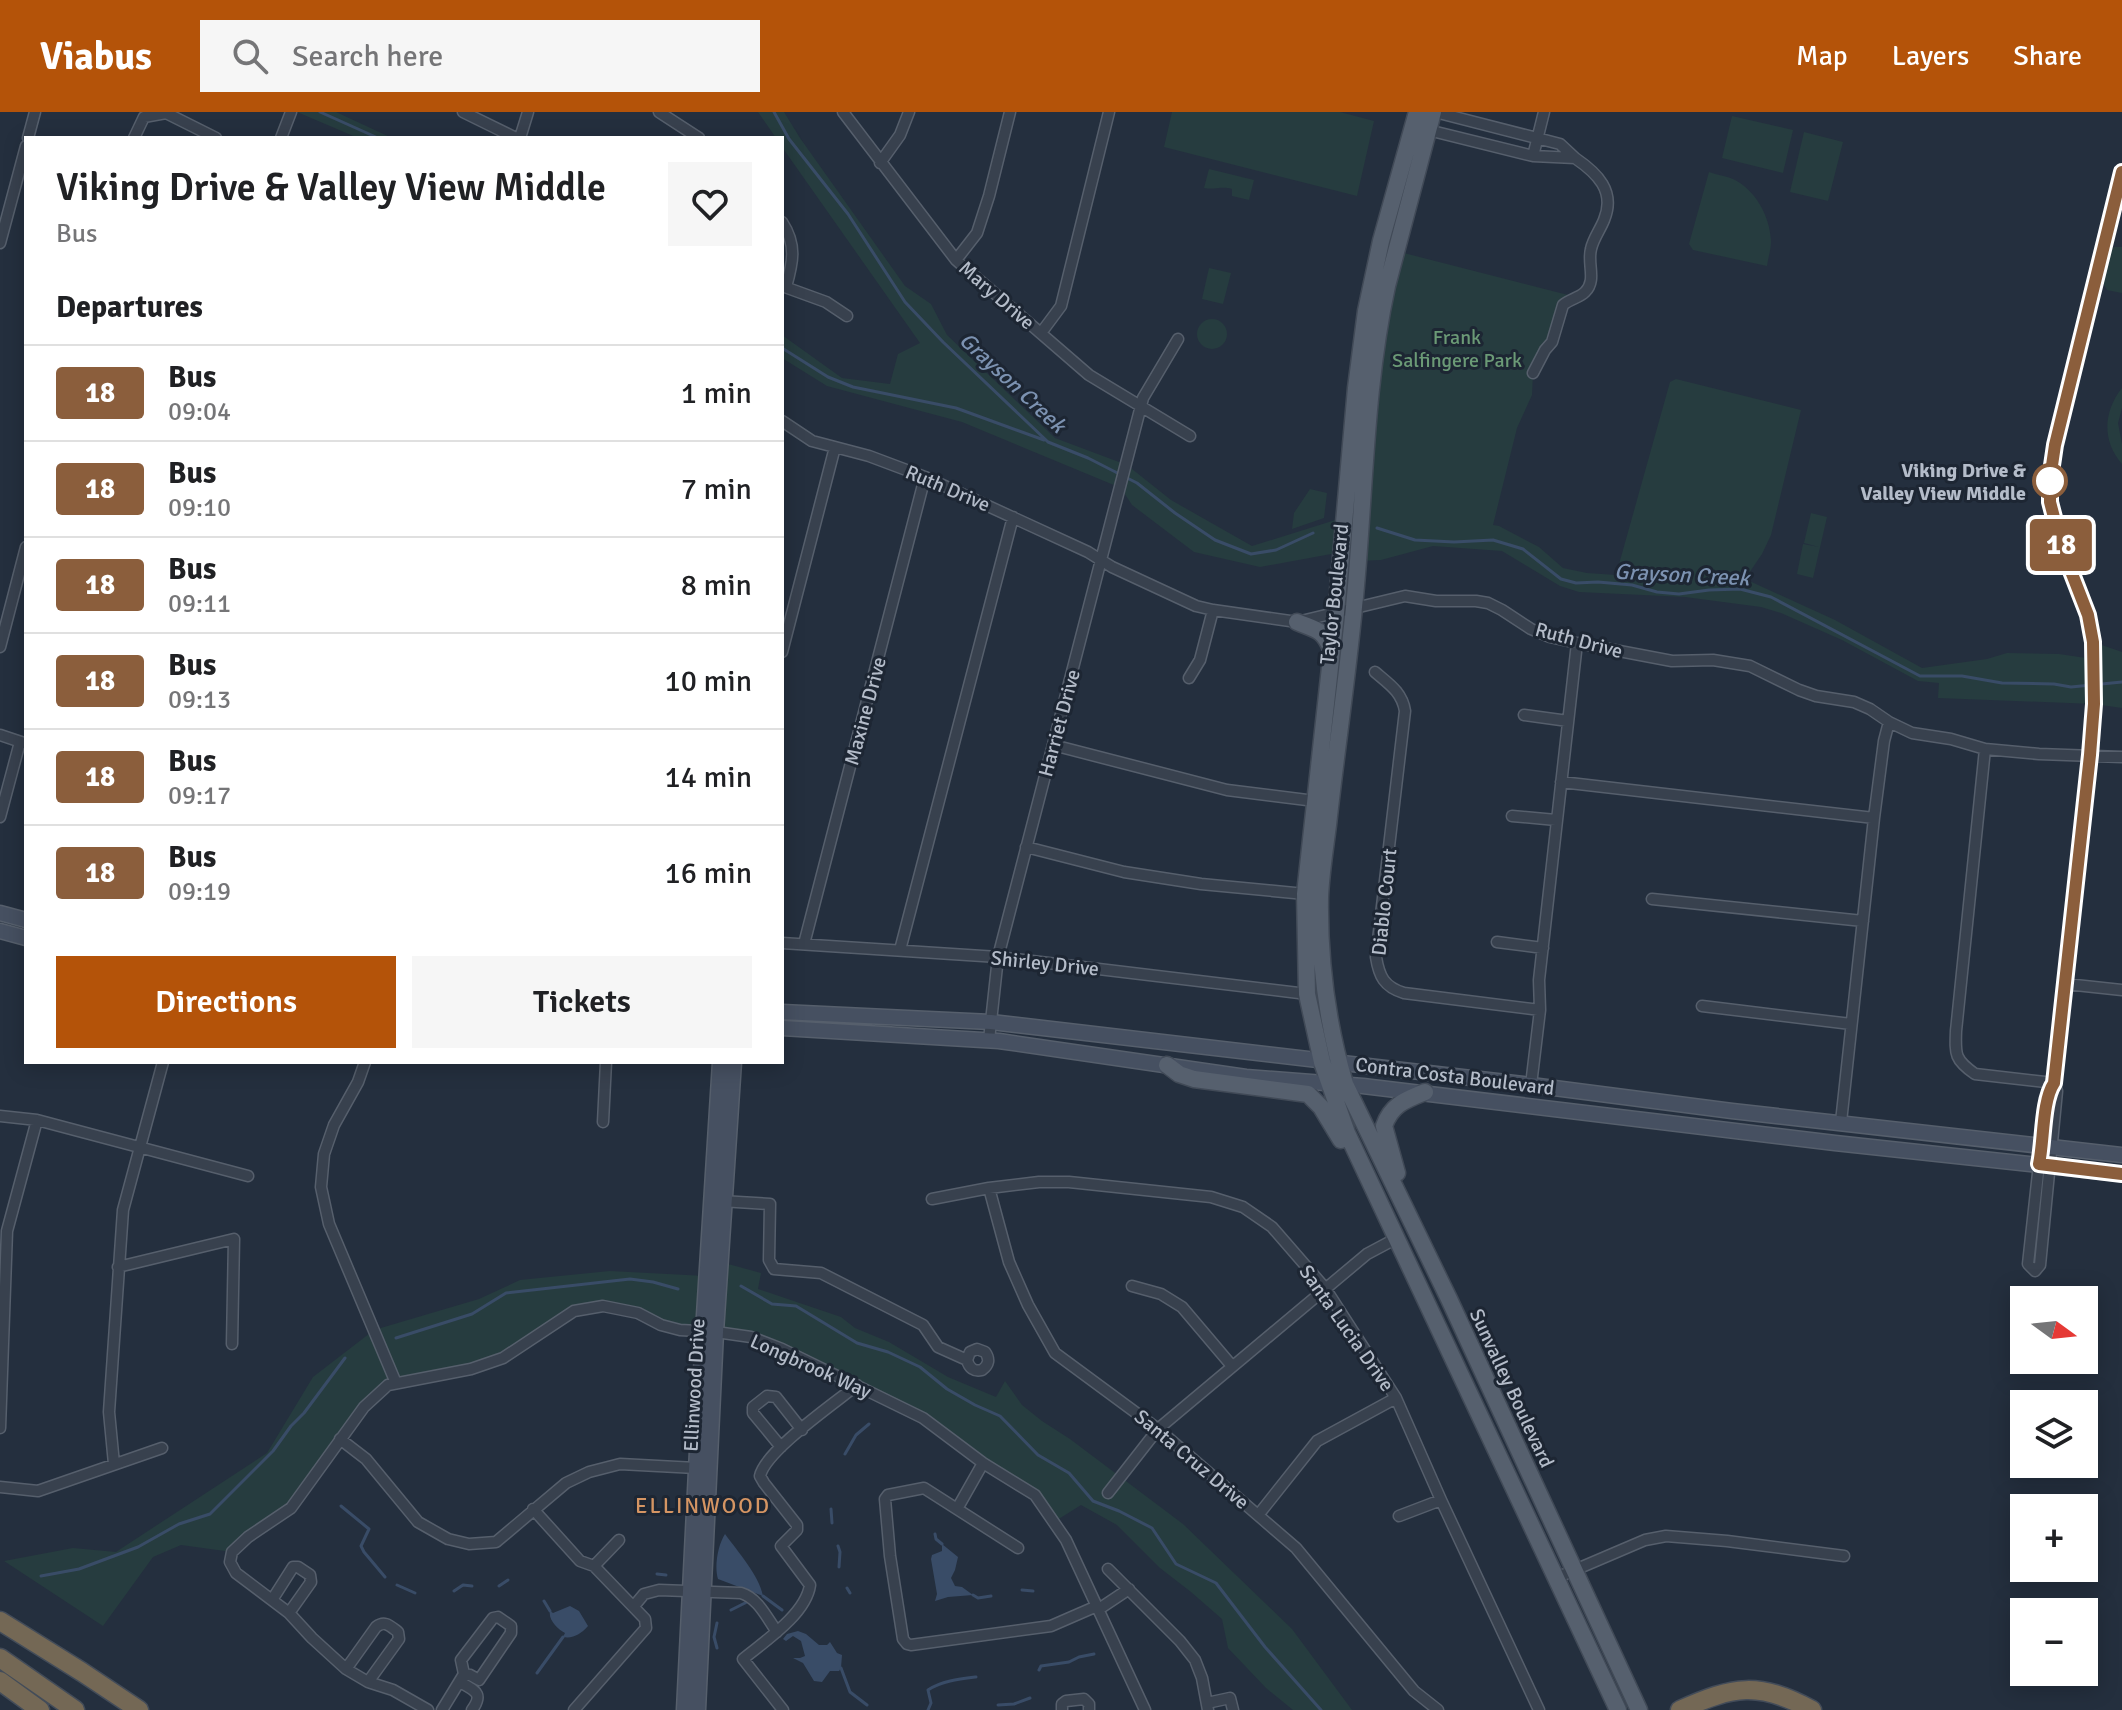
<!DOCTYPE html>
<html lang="en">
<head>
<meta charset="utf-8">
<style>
	body { margin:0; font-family:Signika,sans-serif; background:#f6f6f6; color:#202124; height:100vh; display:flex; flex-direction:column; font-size:30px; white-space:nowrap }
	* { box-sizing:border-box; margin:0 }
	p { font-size:26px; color:#757577 }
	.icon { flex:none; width:44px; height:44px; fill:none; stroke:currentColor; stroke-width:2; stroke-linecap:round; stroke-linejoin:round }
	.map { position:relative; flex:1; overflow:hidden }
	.panel { position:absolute; left:24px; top:24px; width:760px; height:928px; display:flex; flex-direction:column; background:#fff; border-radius:0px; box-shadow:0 4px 20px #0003 }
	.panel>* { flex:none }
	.badge { padding:0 16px; border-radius:6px; font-size:28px; line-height:52px }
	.needle { width:52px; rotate:105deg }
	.buttons { position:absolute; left:2010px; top:1174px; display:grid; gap:16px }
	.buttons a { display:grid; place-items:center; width:88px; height:88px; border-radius:0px; background:#fff; box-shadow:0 4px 20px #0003; font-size:40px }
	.map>.badge { position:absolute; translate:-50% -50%; box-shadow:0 0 0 4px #fff }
	h2 { padding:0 32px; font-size:30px; line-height:72px }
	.round { display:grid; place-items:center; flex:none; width:84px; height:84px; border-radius:0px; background:#f6f6f6 }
	.summary { display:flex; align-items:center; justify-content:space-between; height:136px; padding:0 32px }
	h1 { font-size:38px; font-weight:600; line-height:60px }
	.button { display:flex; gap:16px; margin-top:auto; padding:16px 32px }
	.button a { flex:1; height:92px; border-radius:0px; background:#b45309; color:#fff; font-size:32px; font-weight:600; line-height:92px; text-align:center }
	.button a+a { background:#f6f6f6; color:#202124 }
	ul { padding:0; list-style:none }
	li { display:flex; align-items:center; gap:24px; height:96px; padding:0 32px; border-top:2px solid #e0e0e0 }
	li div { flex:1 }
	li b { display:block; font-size:30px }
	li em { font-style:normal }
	li .badge { min-width:88px; font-weight:700; text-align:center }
	header { display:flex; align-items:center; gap:48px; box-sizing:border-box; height:112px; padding:0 40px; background:#b45309; color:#fff }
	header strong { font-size:38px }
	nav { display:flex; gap:44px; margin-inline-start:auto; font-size:28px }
	.search { width:560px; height:72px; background:#f6f6f6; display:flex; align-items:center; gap:20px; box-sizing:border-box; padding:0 28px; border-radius:0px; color:#757577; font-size:30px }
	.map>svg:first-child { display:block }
	.green { fill:#263c3f }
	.water { fill:#394c67 }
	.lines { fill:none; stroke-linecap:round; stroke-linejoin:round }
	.stream { stroke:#394c67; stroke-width:3 }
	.street-casing { stroke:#565f6c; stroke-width:13 }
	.secondary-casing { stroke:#565f6c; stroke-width:17 }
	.primary-casing { stroke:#414a57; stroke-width:19 }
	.highway-casing { stroke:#434c59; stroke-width:21 }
	.street { stroke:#38414e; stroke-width:10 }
	.secondary { stroke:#465061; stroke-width:14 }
	.primary { stroke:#56606e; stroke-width:16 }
	.highway { stroke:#746855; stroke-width:18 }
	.line-casing { stroke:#fff; stroke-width:18 }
	.line { stroke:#8b5e3c; stroke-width:12 }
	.stop-dot { fill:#fff; stroke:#8b5e3c; stroke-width:4 }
	.labels { text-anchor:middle; stroke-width:6; stroke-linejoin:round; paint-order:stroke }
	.street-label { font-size:20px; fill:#b4bcc9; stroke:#1d2633 }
	.park-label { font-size:20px; fill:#6b9a76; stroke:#1d2633 }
	.stop-label { font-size:20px; font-weight:bold; fill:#b4bcc9; stroke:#1d2633; text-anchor:end }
	.water-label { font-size:22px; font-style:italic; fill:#7c92b1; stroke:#1d2633 }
	.neighbourhood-label { font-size:22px; letter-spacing:2px; fill:#d59563; stroke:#1d2633 }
</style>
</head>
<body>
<header>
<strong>Viabus</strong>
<div class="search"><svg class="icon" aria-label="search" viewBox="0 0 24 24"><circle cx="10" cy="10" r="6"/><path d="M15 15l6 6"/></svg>Search here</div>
<nav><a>Map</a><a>Layers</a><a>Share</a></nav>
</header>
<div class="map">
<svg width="2122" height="1598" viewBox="0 0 2122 1598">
	<rect width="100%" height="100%" fill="#242f3e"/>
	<path class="green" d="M 297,0 L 336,0 L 392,26 L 358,26 Z
		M 758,0 L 784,0 L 800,26 L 905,174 L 931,192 L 947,223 L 1055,326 L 1127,353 L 1171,388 L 1252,434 L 1345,405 L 1342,440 L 1260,455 L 1194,440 L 1132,393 L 1121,376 L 962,310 L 827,274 L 782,246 L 782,223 L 842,266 L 890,272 L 898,242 L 920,231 L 782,35 L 782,26 L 776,26 Z
		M 1172,0 L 1340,0 L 1374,9 L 1357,84 L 1164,35 Z
		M 1732,4 L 1793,18 L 1783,61 L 1722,46 Z
		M 1804,20 L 1843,30 L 1828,89 L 1790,80 Z
		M 1209,57 L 1254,68 L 1249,88 L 1232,84 L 1232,77 C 1222,74 1214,78 1204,76 Z
		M 1709,60 C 1717,63 1726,64 1733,67 C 1756,78 1770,105 1771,129 C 1771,138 1768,146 1767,154 L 1693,138 L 1689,132 Z
		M 2114,135 L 2122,135 L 2122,181 L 2107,178 L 2103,171 L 2111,139 Z
		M 1396,139 L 1576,185 L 1567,189 L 1533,261 L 1532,283 L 1517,316 L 1493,413 L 1499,414 L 1539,435 L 1563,456 L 1587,461 L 1616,463 L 1670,270 L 1676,267 L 1801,298 L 1771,423 L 1762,442 L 1745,467 L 1835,508 L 1922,556 L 1987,547 L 2007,541 L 2059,542 L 2093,547 L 2093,530 L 2122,540 L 2122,596 L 2094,592 L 1938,586 L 1939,571 L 1918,569 L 1842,528 L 1781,501 L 1761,495 L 1685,485 L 1579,480 L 1560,474 L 1502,439 L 1433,434 L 1381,448 L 1358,449 Z
		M 1209,156 L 1231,161 L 1223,192 L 1202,187 Z
		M1197 222a15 15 0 1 1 30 0a15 15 0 1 1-30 0Z
		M 2122,276 L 2122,296 L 2118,311 L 2122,332 L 2122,352 C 2102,329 2103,300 2122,276 Z
		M 1310,377 L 1327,381 L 1324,406 L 1292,417 L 1294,401 Z
		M 1811,401 L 1827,405 L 1813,466 L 1797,462 L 1803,432 L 1819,435 L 1804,431 Z
		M 721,1150 L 761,1161 L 758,1177 L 841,1205 L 855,1216 L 889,1230 L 948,1265 L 996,1285 L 1005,1269 L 1022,1293 L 1042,1309 L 1070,1327 L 1183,1412 L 1292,1517 L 1352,1598 L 1293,1598 L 1266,1576 L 1228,1536 L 1222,1507 L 1191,1480 L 1160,1456 L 1117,1413 L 1081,1393 L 1054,1410 L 1035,1383 L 923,1306 L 782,1237 L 716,1220 Z
		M 610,1159 L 706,1164 L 703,1219 L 680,1218 L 638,1201 L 584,1196 L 503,1246 L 397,1271 L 364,1295 L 291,1396 L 232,1440 L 181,1433 L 153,1445 L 103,1514 L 4,1449 L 73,1436 L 116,1440 L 122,1436 L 267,1341 L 313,1265 L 374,1218 L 479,1187 L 520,1168 Z"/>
	<path class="water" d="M 725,1422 C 738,1440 759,1463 763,1484 L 718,1467 C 714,1454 718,1433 725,1422 Z
		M 942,1432 L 958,1445 L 955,1458 L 951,1466 L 955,1474 L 962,1475 L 973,1483 L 948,1485 L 935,1489 L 937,1482 L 931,1447 L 932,1443 L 942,1439 Z
		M 570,1494 L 579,1499 L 588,1514 C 581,1522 573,1527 563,1525 L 565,1521 C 558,1517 548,1508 550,1499 L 553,1501 Z
		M 798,1519 L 806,1522 L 819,1533 L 827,1533 L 830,1530 L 837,1541 L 842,1543 L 841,1556 L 839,1559 L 830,1559 L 822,1570 L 814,1569 L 803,1551 L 793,1546 L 800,1546 L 805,1544 L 801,1529 L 793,1524 L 786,1529 L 783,1527 L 787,1522 Z"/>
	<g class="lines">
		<path class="stream" d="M 320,0 L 378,26
			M 774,0 L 789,27 L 848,102 L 905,190 L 943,230 L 1048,330 L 1088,346 L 1137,371 L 1175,401 L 1215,428 L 1251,442 L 1276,438 L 1313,421
			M 782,236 L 828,265 L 853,275 L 956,296 L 1044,328
			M 1377,416 L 1415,428 L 1454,430 L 1493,428 L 1523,437 L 1561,467 L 1576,471 L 1598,470 L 1632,473 L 1657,480 L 1679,482 L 1709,478 L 1740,477 L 1771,485 L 1920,564 L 1962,564 L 2002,571 L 2054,572 L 2071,575 L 2122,570
			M 741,1174 L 772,1192 L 796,1194 L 857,1231 L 888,1240 L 920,1255 L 947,1277 L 975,1293 L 1000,1304 L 1038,1343 L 1069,1361 L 1093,1389 L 1119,1399 L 1152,1416 L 1176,1452 L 1216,1471 L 1265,1535 L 1321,1598
			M 396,1226 L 472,1202 L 506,1181 L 630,1167 L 653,1170 L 678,1177
			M 845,1342 L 856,1323 L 869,1312
			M 341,1394 L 369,1417 L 361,1434 L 364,1440 L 385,1465
			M 831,1397 L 832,1411
			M 935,1422 L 936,1427 L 942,1432
			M 838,1434 L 840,1440 L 839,1455
			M 657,1462 L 666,1463
			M 41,1464 L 79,1457 L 138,1435 L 179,1412 L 210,1402 L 273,1339 L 291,1314 L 304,1301 L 345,1246
			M 397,1473 L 415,1481
			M 499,1474 L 508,1468
			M 847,1476 L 850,1481
			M 1022,1478 L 1033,1479
			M 454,1479 L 463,1473 L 472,1474
			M 973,1483 L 978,1486 L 991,1484
			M 763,1484 L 782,1498
			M 544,1489 L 550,1499
			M 731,1498 L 749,1489
			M 717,1536 L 714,1525 L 717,1511
			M 841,1556 L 850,1580 L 867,1593
			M 1039,1558 L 1041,1554 L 1069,1550 L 1079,1545 L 1094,1542
			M 537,1561 L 563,1525
			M 998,1593 L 1014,1592 L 1030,1586
			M 928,1598 L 931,1591 L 928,1578 C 941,1569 959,1567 976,1565"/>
		<defs>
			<path id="street" d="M 463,0 L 516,26
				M 659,0 L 699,26
				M 843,0 L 956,148 L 1089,263 L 1190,324
				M 1426,16 L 1428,18 L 1533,44 L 1575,46 L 1560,32 L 1435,0
				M 28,26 L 35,0
				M 134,26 L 144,5 L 166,1 L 216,26
				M 281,26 L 291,0
				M 520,26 L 528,0
				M 1533,44 L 1544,0
				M 880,51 L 900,23 L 909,0
				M 782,110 C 797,133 793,150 786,175
				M 0,131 L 26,34
				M 956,148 L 977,121 L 989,84 L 1010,0
				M 782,174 L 826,190 L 847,204
				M 1041,221 L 1061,194 L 1109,0
				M 1533,261 L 1545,238 L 1552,230 L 1563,193 C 1570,187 1579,186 1585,180 C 1597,168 1587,152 1591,137 C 1593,127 1600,118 1604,108 C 1616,79 1597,61 1575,46
				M 782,309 L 812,329 L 869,344 L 925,365 L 1088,440 L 1112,455 L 1196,494 L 1213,498 L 1297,510 L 1405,484 L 1436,489 L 1476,489 L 1488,491 L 1502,498 L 1531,517 L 1550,525 L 1577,531 L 1672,549 L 1713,548 L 1750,554 L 1799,578 L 1816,584 L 1854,590 L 1870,597 L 1889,610 L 1912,621 L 1951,627 L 1985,637 L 2039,642 L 2122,645
				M 0,535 L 26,435
				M 782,540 L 835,335
				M 1375,560 C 1389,572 1402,580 1405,599 L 1376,845 C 1379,864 1384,875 1404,881 L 1540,898
				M 1189,566 L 1200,548 L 1213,498
				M 1524,603 L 1568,609
				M 0,623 L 24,631
				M 1053,633 L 1227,678 L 1315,689
				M 1985,637 L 1956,919 C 1955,943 1955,948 1975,962 L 2054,971
				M 1561,670 L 1874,706
				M 1512,704 L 1556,708
				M 0,705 L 20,630
				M 1026,735 L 1124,760 L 1201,772 L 1305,782
				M 1652,787 L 1863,809
				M 1497,830 L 1543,836
				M 782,831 L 998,845 L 1307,882
				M 804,832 L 925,365
				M 900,838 L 1013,405
				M 2066,872 L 2122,878
				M 1702,894 L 1851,912
				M 989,928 L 998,845 L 1143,286 L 1178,227
				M 365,950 L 358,970 L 334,1013 L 324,1042 L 321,1075 L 329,1112 L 396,1271
				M 2054,971 L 2057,979 L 2040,1153 L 2035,1159 L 2028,1152 L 2039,1052 L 2043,1034 L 2048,980 L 2054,971 L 2090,643 L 2094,592 L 2093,530 L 2088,503 L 2062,436 L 2050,390 L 2050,367 L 2055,333 L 2122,59
				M 1531,973 L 1540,898 L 1539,868 L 1577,531
				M 0,1004 L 37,1008 L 248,1064
				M 603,1010 L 606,950
				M 1841,1010 L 1874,706 L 1884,629 L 1889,610
				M 989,1076 L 1009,1150 L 1028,1193 L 1055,1241 L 1158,1317 L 1296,1436 L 1414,1579 L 1438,1598
				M 932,1087 L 989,1076 L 1039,1070 L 1069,1070 L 1211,1085 L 1243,1095 L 1272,1115 L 1325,1176 L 1396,1286 L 1441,1388 L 1539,1598
				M 721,1089 L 770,1092 L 769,1148 L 774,1157 L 821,1161 L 923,1213 L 938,1235 L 967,1248 C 969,1256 974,1260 982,1258 C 989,1253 990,1247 985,1240 L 977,1237 L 970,1240 L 967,1248
				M 118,1155 L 234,1127 L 232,1232
				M 1132,1174 L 1161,1182 L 1182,1195 L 1232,1254
				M 0,1316 L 7,1119 L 37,1008
				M 340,1327 L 366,1347 L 418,1410 L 448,1427 L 469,1432 L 496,1430 L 566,1371 L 589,1360 L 620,1352 L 696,1356
				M 781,1335 L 753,1301 L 753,1295 L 767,1284 L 776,1285 L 802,1318
				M 114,1352 L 109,1300 L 123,1098 L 163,950
				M 0,1375 L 38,1379 L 162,1336
				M 1108,1381 L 1158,1317 L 1367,1142 L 1397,1126
				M 533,1397 L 580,1449 L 594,1454 L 645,1507 L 646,1516 L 574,1598
				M 957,1397 L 983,1351
				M 1259,1402 L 1317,1329 L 1396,1286
				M 1399,1404 L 1441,1388
				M 1018,1436 L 924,1376 L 888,1383 L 885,1387 L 890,1444 L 903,1527 L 907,1532 L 911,1533 L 1051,1514 L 1097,1494
				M 594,1454 L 619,1428
				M 1108,1457 L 1180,1529 L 1195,1548 L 1202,1566 L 1208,1598
				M 1556,1466 L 1645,1428 L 1666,1424 L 1727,1429 L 1844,1444
				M 272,1488 L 293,1455 L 298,1455 L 310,1463 L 311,1470 L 289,1501
				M 634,1494 L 644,1482 L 659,1478 L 741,1481 C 758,1486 767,1506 777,1520
				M 1099,1497 L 1129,1477
				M 346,1557 L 376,1515 C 385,1508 390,1514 398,1520 L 399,1527 L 368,1570
				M 460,1570 C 475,1579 484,1581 472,1598
				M 1207,1591 L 1230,1586 L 1233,1598
				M 428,1598 L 393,1578 L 368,1570 L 346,1557 L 312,1526 L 289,1501 L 236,1461 L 230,1450 L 232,1440 L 248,1425 L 291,1396 L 364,1295 L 388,1273 L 471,1257 L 503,1246 L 574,1199 L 603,1194 L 638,1201 L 661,1213 L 680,1218 L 716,1220 L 751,1225 L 782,1237 L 923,1306 L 983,1351 L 1035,1383 L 1066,1428 L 1145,1598
				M 442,1598 L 464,1562 L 461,1548 L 493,1506 L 498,1505 L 511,1514 L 511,1521 L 479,1568 L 470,1563 L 464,1562
				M 783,1598 L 743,1547 C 765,1529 806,1502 810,1473 L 781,1434 L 797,1418 L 797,1413 L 764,1371 L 760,1364 C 765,1339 835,1291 857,1273
				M 1062,1598 L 1062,1592 L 1066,1589 L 1084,1587 L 1089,1592 L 1089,1598"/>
			<path id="secondary" d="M 0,801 L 26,808
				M 0,819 L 26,826
				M 782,900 L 991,910 L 1531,973 L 1732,999 L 2122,1043
				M 782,916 L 999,929 L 1246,965 L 1363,974 L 1835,1031 L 2122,1062
				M 684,1598 L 703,1219 L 720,950
				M 698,1598 L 716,1220 L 734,950"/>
			<path id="primary" d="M 1417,0 L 1381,129 L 1366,199 L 1356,276 L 1336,501 L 1305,782 L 1307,882 L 1322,950 L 1347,1021 L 1618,1598
				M 1433,0 L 1387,174 C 1364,279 1365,388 1354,495 C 1347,568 1336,640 1328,713 C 1325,737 1321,761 1320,785 C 1319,849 1327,911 1345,972 L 1449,1187 L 1639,1598
				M 1297,510 C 1316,518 1323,517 1331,537
				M 1167,953 L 1179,962 L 1194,967 L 1308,982 L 1321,995 L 1341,1028
				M 1397,1061 L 1384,1014 C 1391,993 1405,988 1425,980"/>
			<path id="highway" d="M 0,1509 L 82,1560 L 139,1598
				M 0,1546 L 75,1598
				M 0,1569 L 40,1598
				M 1680,1598 C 1734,1574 1758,1569 1812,1598"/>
		</defs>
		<use href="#street" class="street-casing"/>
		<use href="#secondary" class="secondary-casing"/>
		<use href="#primary" class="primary-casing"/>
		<use href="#highway" class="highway-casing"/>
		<use href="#street" class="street"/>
		<use href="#secondary" class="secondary"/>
		<use href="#primary" class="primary"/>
		<use href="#highway" class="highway"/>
	</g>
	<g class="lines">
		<defs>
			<path id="line" d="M 2122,60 L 2055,333 L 2050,367 L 2050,390 L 2062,436 L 2088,503 L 2093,530 L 2094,592 L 2090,643 L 2054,971 C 2042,989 2044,1029 2039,1052 L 2122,1062"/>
		</defs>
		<use href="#line" class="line-casing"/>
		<use href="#line" class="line"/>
	</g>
	<circle class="stop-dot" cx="2050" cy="369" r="16"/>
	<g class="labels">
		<g class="street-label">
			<text transform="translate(997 183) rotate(41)" y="7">Mary Drive</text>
			<text transform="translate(948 376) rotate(23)" y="7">Ruth Drive</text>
			<text transform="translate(1334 482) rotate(-84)" y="7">Taylor Boulevard</text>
			<text transform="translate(1579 528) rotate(15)" y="7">Ruth Drive</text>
			<text transform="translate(865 599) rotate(-75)" y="7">Maxine Drive</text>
			<text transform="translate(1059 611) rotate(-75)" y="7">Harriet Drive</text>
			<text transform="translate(1384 790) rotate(-84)" y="7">Diablo Court</text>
			<text transform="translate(1045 851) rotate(6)" y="7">Shirley Drive</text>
			<text transform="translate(1455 964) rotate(7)" y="7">Contra Costa Boulevard</text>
			<text transform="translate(1347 1216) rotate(55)" y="7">Santa Lucia Drive</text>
			<text transform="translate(811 1254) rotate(24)" y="7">Longbrook Way</text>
			<text transform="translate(694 1273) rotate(-87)" y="7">Ellinwood Drive</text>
			<text transform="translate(1512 1276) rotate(65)" y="7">Sunvalley Boulevard</text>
			<text transform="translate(1192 1347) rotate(40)" y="7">Santa Cruz Drive</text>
		</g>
		<g class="park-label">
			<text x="1457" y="232">Frank<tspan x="1457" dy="23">Salfingere Park</tspan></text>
		</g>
		<g class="stop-label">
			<text x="2026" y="365">Viking Drive &amp;<tspan x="2026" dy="23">Valley View Middle</tspan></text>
		</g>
		<g class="water-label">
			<text transform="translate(1013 270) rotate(43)" y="8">Grayson Creek</text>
			<text transform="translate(1682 462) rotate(3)" y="8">Grayson Creek</text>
		</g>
		<g class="neighbourhood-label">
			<text x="703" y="1401">ELLINWOOD</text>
		</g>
	</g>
</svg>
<div class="buttons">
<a><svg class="needle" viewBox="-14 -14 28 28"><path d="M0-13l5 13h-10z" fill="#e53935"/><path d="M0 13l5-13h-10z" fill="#757577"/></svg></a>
<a><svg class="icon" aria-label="layers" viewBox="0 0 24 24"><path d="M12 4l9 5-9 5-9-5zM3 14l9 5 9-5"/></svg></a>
<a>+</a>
<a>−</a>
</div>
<b class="badge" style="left:2061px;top:433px;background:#8b5e3c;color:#fff">18</b>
<section class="panel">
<div class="summary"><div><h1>Viking Drive &amp; Valley View Middle</h1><p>Bus</p></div><a class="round"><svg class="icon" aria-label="heart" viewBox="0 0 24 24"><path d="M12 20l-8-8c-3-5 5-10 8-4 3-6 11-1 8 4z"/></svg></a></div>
<h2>Departures</h2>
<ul>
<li><span class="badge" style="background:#8b5e3c;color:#fff">18</span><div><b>Bus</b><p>09:04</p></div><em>1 min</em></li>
<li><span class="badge" style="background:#8b5e3c;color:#fff">18</span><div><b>Bus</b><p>09:10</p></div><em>7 min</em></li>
<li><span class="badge" style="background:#8b5e3c;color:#fff">18</span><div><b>Bus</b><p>09:11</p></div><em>8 min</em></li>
<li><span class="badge" style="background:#8b5e3c;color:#fff">18</span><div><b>Bus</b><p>09:13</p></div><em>10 min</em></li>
<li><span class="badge" style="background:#8b5e3c;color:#fff">18</span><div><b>Bus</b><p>09:17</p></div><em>14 min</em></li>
<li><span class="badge" style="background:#8b5e3c;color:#fff">18</span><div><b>Bus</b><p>09:19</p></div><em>16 min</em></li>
</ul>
<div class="button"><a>Directions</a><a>Tickets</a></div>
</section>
</div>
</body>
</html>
